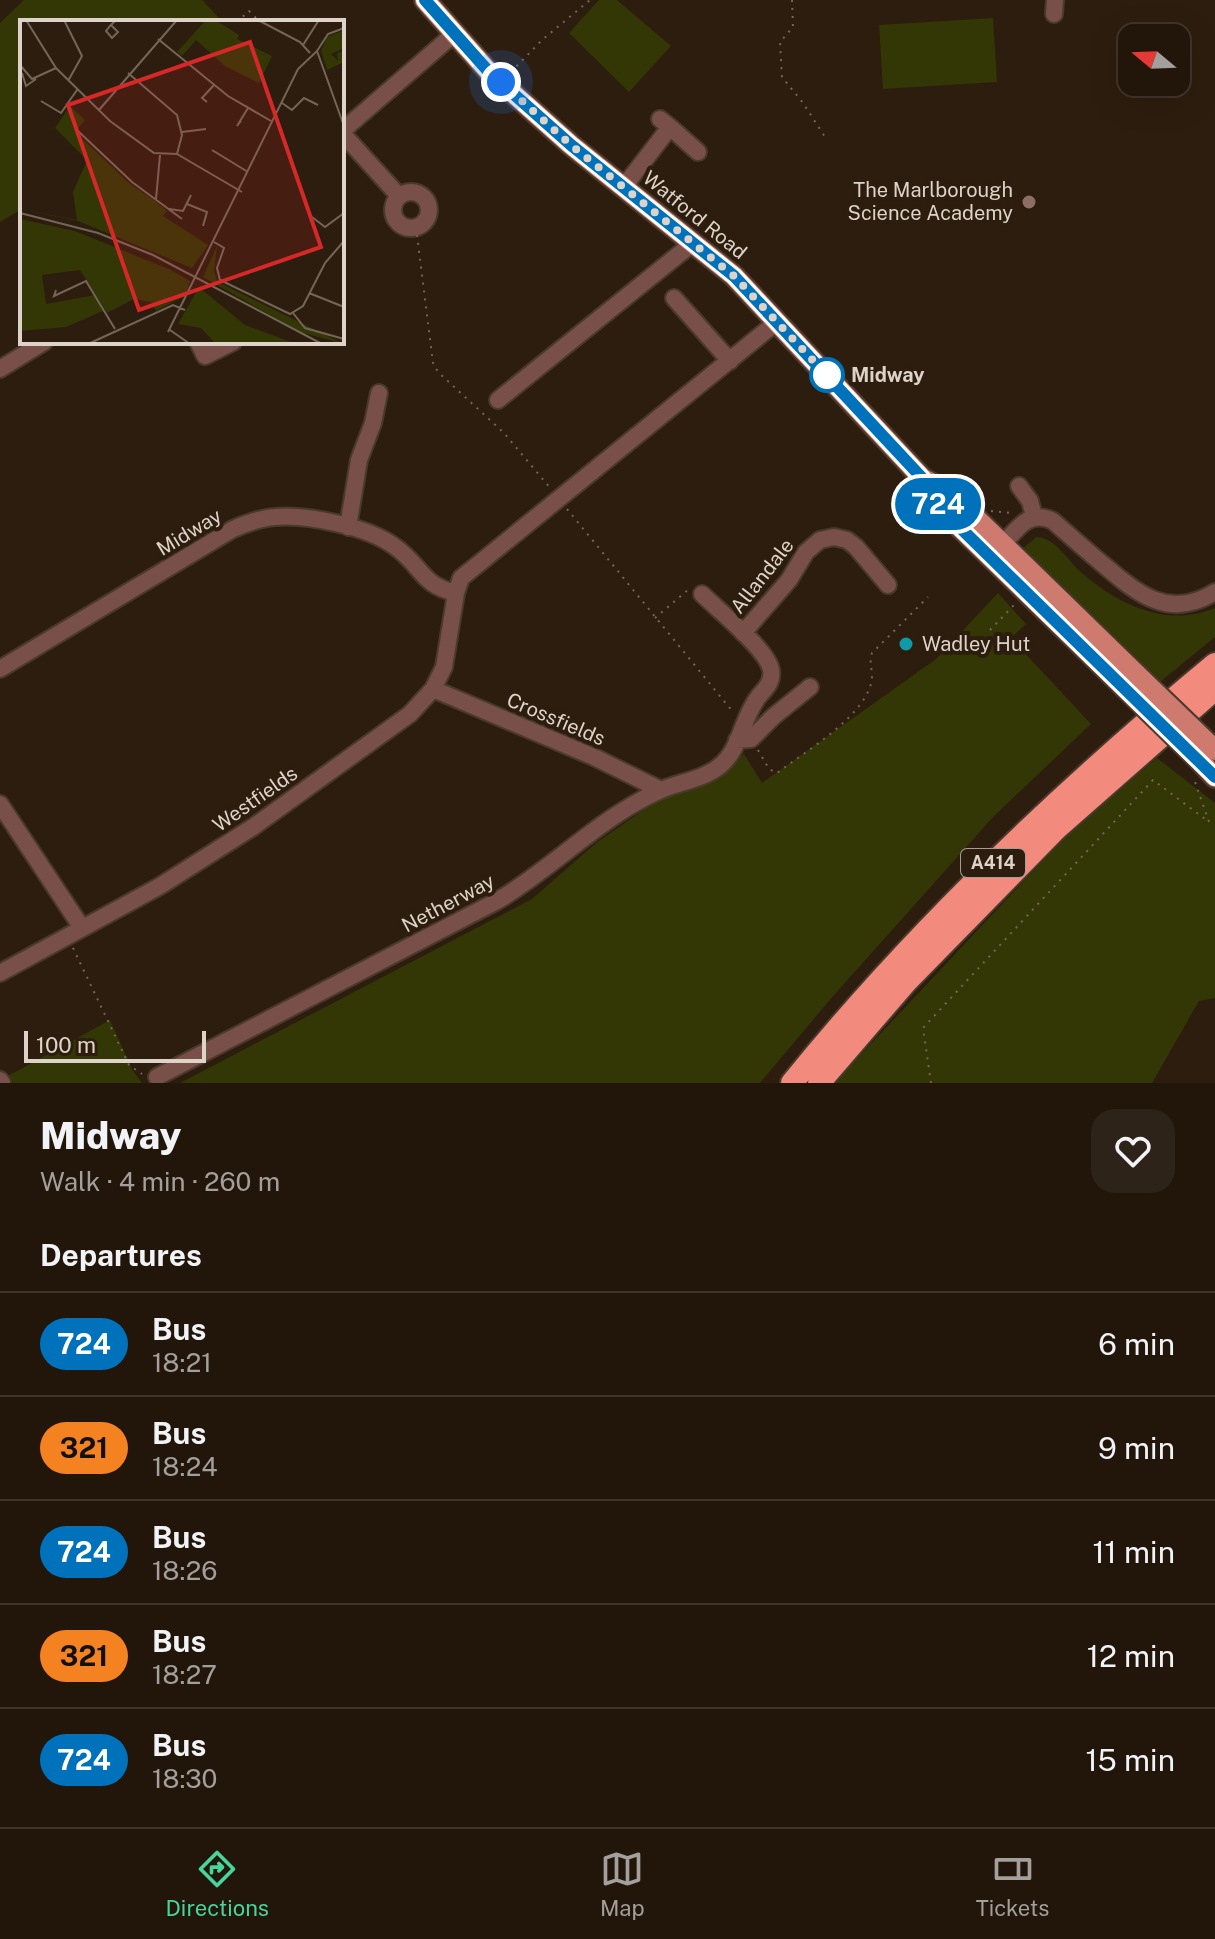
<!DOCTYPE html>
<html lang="en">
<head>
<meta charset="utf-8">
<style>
	body { margin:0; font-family:"Public Sans",sans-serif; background:#2e2318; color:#f1f3f6; height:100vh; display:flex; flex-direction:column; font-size:30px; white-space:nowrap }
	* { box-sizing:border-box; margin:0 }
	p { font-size:26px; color:#a29f9c }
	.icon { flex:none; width:44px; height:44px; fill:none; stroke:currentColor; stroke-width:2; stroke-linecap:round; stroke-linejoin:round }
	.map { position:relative; height:1083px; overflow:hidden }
	.drawer { display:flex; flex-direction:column; background:#22160a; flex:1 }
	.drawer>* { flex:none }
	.badge { padding:0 16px; border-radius:26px; font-size:28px; line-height:52px }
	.needle { width:52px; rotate:289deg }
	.controls { position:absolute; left:1118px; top:24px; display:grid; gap:16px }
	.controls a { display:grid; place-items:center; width:72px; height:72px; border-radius:16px; background:#22160a; box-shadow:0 8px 32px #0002,0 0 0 2px #3f352b; font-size:40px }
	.scale { position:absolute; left:24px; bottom:20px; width:182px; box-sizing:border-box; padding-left:8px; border:4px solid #ddd3c9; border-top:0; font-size:22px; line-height:28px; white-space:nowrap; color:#ddd3c9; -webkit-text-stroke:6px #2d1d0e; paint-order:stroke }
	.you { position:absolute; width:40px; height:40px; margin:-20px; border:6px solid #fff; border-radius:50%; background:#1a73e8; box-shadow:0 0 0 12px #1a73e833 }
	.map>.badge { position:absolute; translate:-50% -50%; box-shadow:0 0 0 4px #fff }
	h2 { padding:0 40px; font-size:30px; line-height:72px }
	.round { display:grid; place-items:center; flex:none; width:84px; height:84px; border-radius:24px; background:#2e2318 }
	.head { display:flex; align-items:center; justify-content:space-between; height:136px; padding:0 40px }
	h1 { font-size:38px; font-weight:800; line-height:60px }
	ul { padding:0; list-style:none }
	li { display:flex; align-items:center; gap:24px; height:104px; padding:0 40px; border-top:2px solid #3f352b }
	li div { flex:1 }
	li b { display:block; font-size:30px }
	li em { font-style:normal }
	li .badge { min-width:88px; font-weight:700; text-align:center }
	.tab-bar { display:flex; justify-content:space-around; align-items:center; height:112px; border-top:2px solid #3f352b; background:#22160a; font-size:22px; color:#a29f9c }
	.tab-bar a { display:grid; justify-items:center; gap:4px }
	.tab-bar .on { color:#48d49d }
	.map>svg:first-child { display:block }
	.green { fill:#333605 }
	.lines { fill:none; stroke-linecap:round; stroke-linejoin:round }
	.minor-casing { stroke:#493a2c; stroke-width:20 }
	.major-casing { stroke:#493a2c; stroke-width:24 }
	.highway-casing { stroke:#493a2c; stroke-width:26 }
	.path { stroke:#746659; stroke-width:2; stroke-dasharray:2 6; stroke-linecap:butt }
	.minor { stroke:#784f49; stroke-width:16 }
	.major { stroke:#cf7a6f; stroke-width:20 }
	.highway { stroke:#f28b7e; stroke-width:22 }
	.major-bridge-casing { stroke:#493a2c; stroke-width:24; stroke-linecap:butt }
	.major-bridge { stroke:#cf7a6f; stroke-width:20 }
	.line-casing { stroke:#fff; stroke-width:18 }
	.line { stroke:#0072bc; stroke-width:12 }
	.walk { stroke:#ddd3c9; stroke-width:8; stroke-dasharray:0 14.4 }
	.education-dot { fill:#8d6e63; stroke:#2d1d0e; stroke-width:3 }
	.stop-dot { fill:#fff; stroke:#0072bc; stroke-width:4 }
	.culture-dot { fill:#0f9aa8; stroke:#2d1d0e; stroke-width:3 }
	.labels { text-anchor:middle; stroke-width:8; stroke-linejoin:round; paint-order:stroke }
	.shield { fill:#2d1d0e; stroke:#a89c91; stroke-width:2 }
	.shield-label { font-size:18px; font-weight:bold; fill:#ddd3c9 }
	.poi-label { font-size:20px; fill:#ddd3c9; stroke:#2d1d0e; text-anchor:end }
	.street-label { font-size:20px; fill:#ddd3c9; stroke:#2d1d0e }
	.stop-label { font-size:20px; font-weight:bold; fill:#ddd3c9; stroke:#2d1d0e; text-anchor:start }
	.inset-road { fill:none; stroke:#736659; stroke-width:2 }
	.view { fill:#d62828; fill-opacity:0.15; stroke:#d62828; stroke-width:4 }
	.inset-edge { fill:none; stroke:#ddd3c9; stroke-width:4 }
</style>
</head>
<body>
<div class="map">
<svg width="1215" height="1083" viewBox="0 0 1215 1083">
	<rect width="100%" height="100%" fill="#2d1d0e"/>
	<path class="green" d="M 24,0 L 202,0 L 223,22 L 22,22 L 22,209 L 0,222 L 0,23 Z
		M 599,0 L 617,0 L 671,46 L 629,92 L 569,33 Z
		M 993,18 L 997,82 L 883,89 L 879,25 Z
		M 1036,537 C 1056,537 1068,562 1083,574 C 1119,605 1168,628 1215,608 L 1215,637 L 1160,682 L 1022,549 Z
		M 998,593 L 1026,624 L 1011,638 L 1091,724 L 994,816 L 834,995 L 760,1083 L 180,1083 L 532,899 L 596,843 L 666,794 L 703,785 L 744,754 L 762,783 L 936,659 Z
		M 1157,758 L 1215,803 L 1215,998 L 1199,1001 L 1152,1083 L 834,1083 L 1065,837 Z
		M 110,1020 L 133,1071 L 142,1083 L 13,1083 L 8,1076 Z"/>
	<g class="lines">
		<defs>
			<path id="minor" d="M 1054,14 L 1055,0
				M 670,127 L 698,152
				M 342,131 L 454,34
				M 342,133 L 399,196
				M 623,188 L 670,127 L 660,119
				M393 210a18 18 0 1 1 36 0a18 18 0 1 1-36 0Z
				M 674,298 L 730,361
				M 198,342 L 205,356 L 233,342
				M 0,369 L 44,342
				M 498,400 L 693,243
				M 1019,486 L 1030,501 L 1034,516
				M 348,527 L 359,460 L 373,423 L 379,393
				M 995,553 C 1013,536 1026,507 1053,521 C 1070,536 1087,551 1105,566 C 1139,595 1170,620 1215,592
				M 743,633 L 789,580 L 806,552 L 820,540 L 834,537 L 847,540 L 856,547 L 888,585
				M 0,669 L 233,529 C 247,523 260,518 275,517 C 307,514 368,527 394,546 C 422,565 420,585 456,593
				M 433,689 L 594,757 L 661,790
				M 737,740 L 751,739 L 774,716 L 810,687
				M 0,804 L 82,928
				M 0,973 L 160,886 L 253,827 L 410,714 L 433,689 L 444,667 L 456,593 L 461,578 L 778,321
				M 157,1077 L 497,901 C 553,868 599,818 659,791 C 678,782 704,780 721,765 C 741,748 742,717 759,696 C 766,688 773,682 771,670 C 768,650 718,610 702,594
				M 0,1080 L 2,1083"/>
			<path id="major" d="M 425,0 L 489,72 L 571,145 L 734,276 L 923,479 L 939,507 L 1124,687
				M 923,479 L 950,493 L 1137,675
				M 1202,763 L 1215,777"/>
			<path id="highway" d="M 792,1083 C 917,928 1062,791 1215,664
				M 819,1083 L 906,982 L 1056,829 L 1215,689"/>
		</defs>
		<use href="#minor" class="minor-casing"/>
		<use href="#major" class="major-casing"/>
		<use href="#highway" class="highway-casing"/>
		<path class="path" d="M 792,0 L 793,27 L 780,42 L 782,77 L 803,103 L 825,137
			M 237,22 L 249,11 L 260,22
			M 511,72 L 542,40 L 590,0
			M 416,227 L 433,363 L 438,372 L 504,433 L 551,489
			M 567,509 L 733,712
			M 991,511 L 1012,513
			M 655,618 L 689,589
			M 990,630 L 1014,605
			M 758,750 L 769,769 L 777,773 C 804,752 870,714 872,677 C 872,668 869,662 872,653 L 928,597
			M 73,948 L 129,1065 L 142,1074
			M 931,1083 L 923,1028 L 1153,780 L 1209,822 L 1194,779"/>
		<use href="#minor" class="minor"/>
		<use href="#major" class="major"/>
		<use href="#highway" class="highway"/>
		<defs>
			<path id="major-bridge" d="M 1137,675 L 1215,750
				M 1124,687 L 1202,763"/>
		</defs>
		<use href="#major-bridge" class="major-bridge-casing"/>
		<use href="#major-bridge" class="major-bridge"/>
	</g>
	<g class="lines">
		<defs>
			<path id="line" d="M 425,0 L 489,72 L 571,145 L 734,276 L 923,479 L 939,507 L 1215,777"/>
		</defs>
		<use href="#line" class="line-casing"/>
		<use href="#line" class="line"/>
		<path class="walk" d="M 501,82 L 571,145 L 734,276 L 836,385 L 827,375"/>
	</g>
	<circle class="education-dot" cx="1029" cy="202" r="8"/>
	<circle class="stop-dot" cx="827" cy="375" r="16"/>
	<circle class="culture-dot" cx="906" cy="644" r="8"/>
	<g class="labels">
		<rect class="shield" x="961" y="849" width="64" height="28" rx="6"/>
		<g class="shield-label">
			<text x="993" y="869">A414</text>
		</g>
		<g class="poi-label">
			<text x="1013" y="197">The Marlborough<tspan x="1013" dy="23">Science Academy</tspan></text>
			<text x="922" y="651" text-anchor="start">Wadley Hut</text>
		</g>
		<g class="street-label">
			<text transform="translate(695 215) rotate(39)" y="7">Watford Road</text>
			<text transform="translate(189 532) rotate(-31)" y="7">Midway</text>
			<text transform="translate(762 576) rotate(-52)" y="7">Allandale</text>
			<text transform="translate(556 719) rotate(23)" y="7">Crossfields</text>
			<text transform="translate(255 799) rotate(-35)" y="7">Westfields</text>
			<text transform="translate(448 903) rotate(-28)" y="7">Netherway</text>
		</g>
		<g class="stop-label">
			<text x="851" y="382">Midway</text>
		</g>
	</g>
	<g transform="translate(20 20)">
		<rect width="324" height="324" fill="#2d1d0e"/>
		<path d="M 186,0 L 195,0 L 219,15 L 217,19 L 252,36 L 239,63 L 205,46 L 176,20 L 162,36 L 157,32 ZM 324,10 L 324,28 L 311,34 L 318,41 L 317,33 L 324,31 L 324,42 L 307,50 L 301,31 L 307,17 ZM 50,86 L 65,100 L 55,112 L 110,164 L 135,181 L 147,191 L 143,196 L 188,225 L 172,248 L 58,201 L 0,189 L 57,200 L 53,172 L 67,140 L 35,108 ZM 0,199 L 55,211 L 151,250 L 170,261 L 165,276 L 136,291 L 131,282 L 114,279 L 87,293 L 60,250 L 22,255 L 26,284 L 75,275 L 83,291 L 46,307 L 0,311 ZM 197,226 L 194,252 L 198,262 L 324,324 L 280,312 L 183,257 ZM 179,267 L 225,305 L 276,324 L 196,324 L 181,308 L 158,304 Z" fill="#333605"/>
		<path class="inset-road" d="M 6,0 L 36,48 L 90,101 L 134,133 L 157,134M 44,0 L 62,36 L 48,61M 238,0 L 280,22 L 290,33M 91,5 L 98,12 L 92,18 L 86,11 L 90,6 L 96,0M 138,19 L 208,76 L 251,101M 283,25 L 299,0M 297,31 L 324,106M 297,31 L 308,14 L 324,8M 0,45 L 12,59 L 36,48M 2,53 L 6,66 L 16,59M 108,53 L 157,95 L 162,115 L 157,134M 21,81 L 41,93 L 57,70M 187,82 L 182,78 L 194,65M 262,83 L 272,90 L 284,78 L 298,85M 79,90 L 157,0M 221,101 L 217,106 L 228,88M 58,111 L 112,162 L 162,199M 162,112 L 186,109M 192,130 L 228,152M 157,134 L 222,172M 136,179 L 140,135M 167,184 L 187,192 L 183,206M 149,189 L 163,191 L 171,175M 0,193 L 78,213 L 133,235 L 302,324M 292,197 L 305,207 L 324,193M 194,222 L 204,228 L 197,248 L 200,260 L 270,294 L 283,286 L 305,243 L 324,221M 36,270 L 34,276 L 66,261 L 95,309M 289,273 L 324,287M 273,293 L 285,308 L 324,319M 150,310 L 170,324M 148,312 L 278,49 L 297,31M 68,324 L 153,285 L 165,290"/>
		<path class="view" d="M 230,22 L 301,227 L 119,290 L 48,85 Z"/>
		<rect width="324" height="324" class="inset-edge"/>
	</g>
</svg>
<div class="controls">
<a><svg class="needle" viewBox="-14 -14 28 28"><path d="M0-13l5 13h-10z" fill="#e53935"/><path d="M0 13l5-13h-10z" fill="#a29f9c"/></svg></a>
</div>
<div class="scale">100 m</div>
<div class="you" style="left:501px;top:82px"></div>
<b class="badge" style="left:938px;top:504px;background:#0072bc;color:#fff">724</b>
</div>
<section class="drawer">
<div class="head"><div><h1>Midway</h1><p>Walk · 4 min · 260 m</p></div><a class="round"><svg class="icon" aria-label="heart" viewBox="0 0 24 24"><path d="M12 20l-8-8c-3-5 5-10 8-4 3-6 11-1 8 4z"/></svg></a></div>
<h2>Departures</h2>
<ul>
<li><span class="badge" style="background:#0072bc;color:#fff">724</span><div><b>Bus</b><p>18:21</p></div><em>6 min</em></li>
<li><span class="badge" style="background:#f58220;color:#111">321</span><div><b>Bus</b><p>18:24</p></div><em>9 min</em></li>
<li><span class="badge" style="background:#0072bc;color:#fff">724</span><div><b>Bus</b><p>18:26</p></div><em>11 min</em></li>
<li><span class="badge" style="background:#f58220;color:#111">321</span><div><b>Bus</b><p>18:27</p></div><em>12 min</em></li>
<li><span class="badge" style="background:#0072bc;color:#fff">724</span><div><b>Bus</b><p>18:30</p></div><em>15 min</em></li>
</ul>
</section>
<nav class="tab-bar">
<a class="on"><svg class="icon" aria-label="directions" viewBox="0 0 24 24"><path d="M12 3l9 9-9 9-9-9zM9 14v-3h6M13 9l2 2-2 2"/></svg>Directions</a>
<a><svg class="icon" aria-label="map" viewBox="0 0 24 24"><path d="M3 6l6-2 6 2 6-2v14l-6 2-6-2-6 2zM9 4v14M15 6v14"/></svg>Map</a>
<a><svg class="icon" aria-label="tickets" viewBox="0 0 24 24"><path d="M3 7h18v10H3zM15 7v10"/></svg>Tickets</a>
</nav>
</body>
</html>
